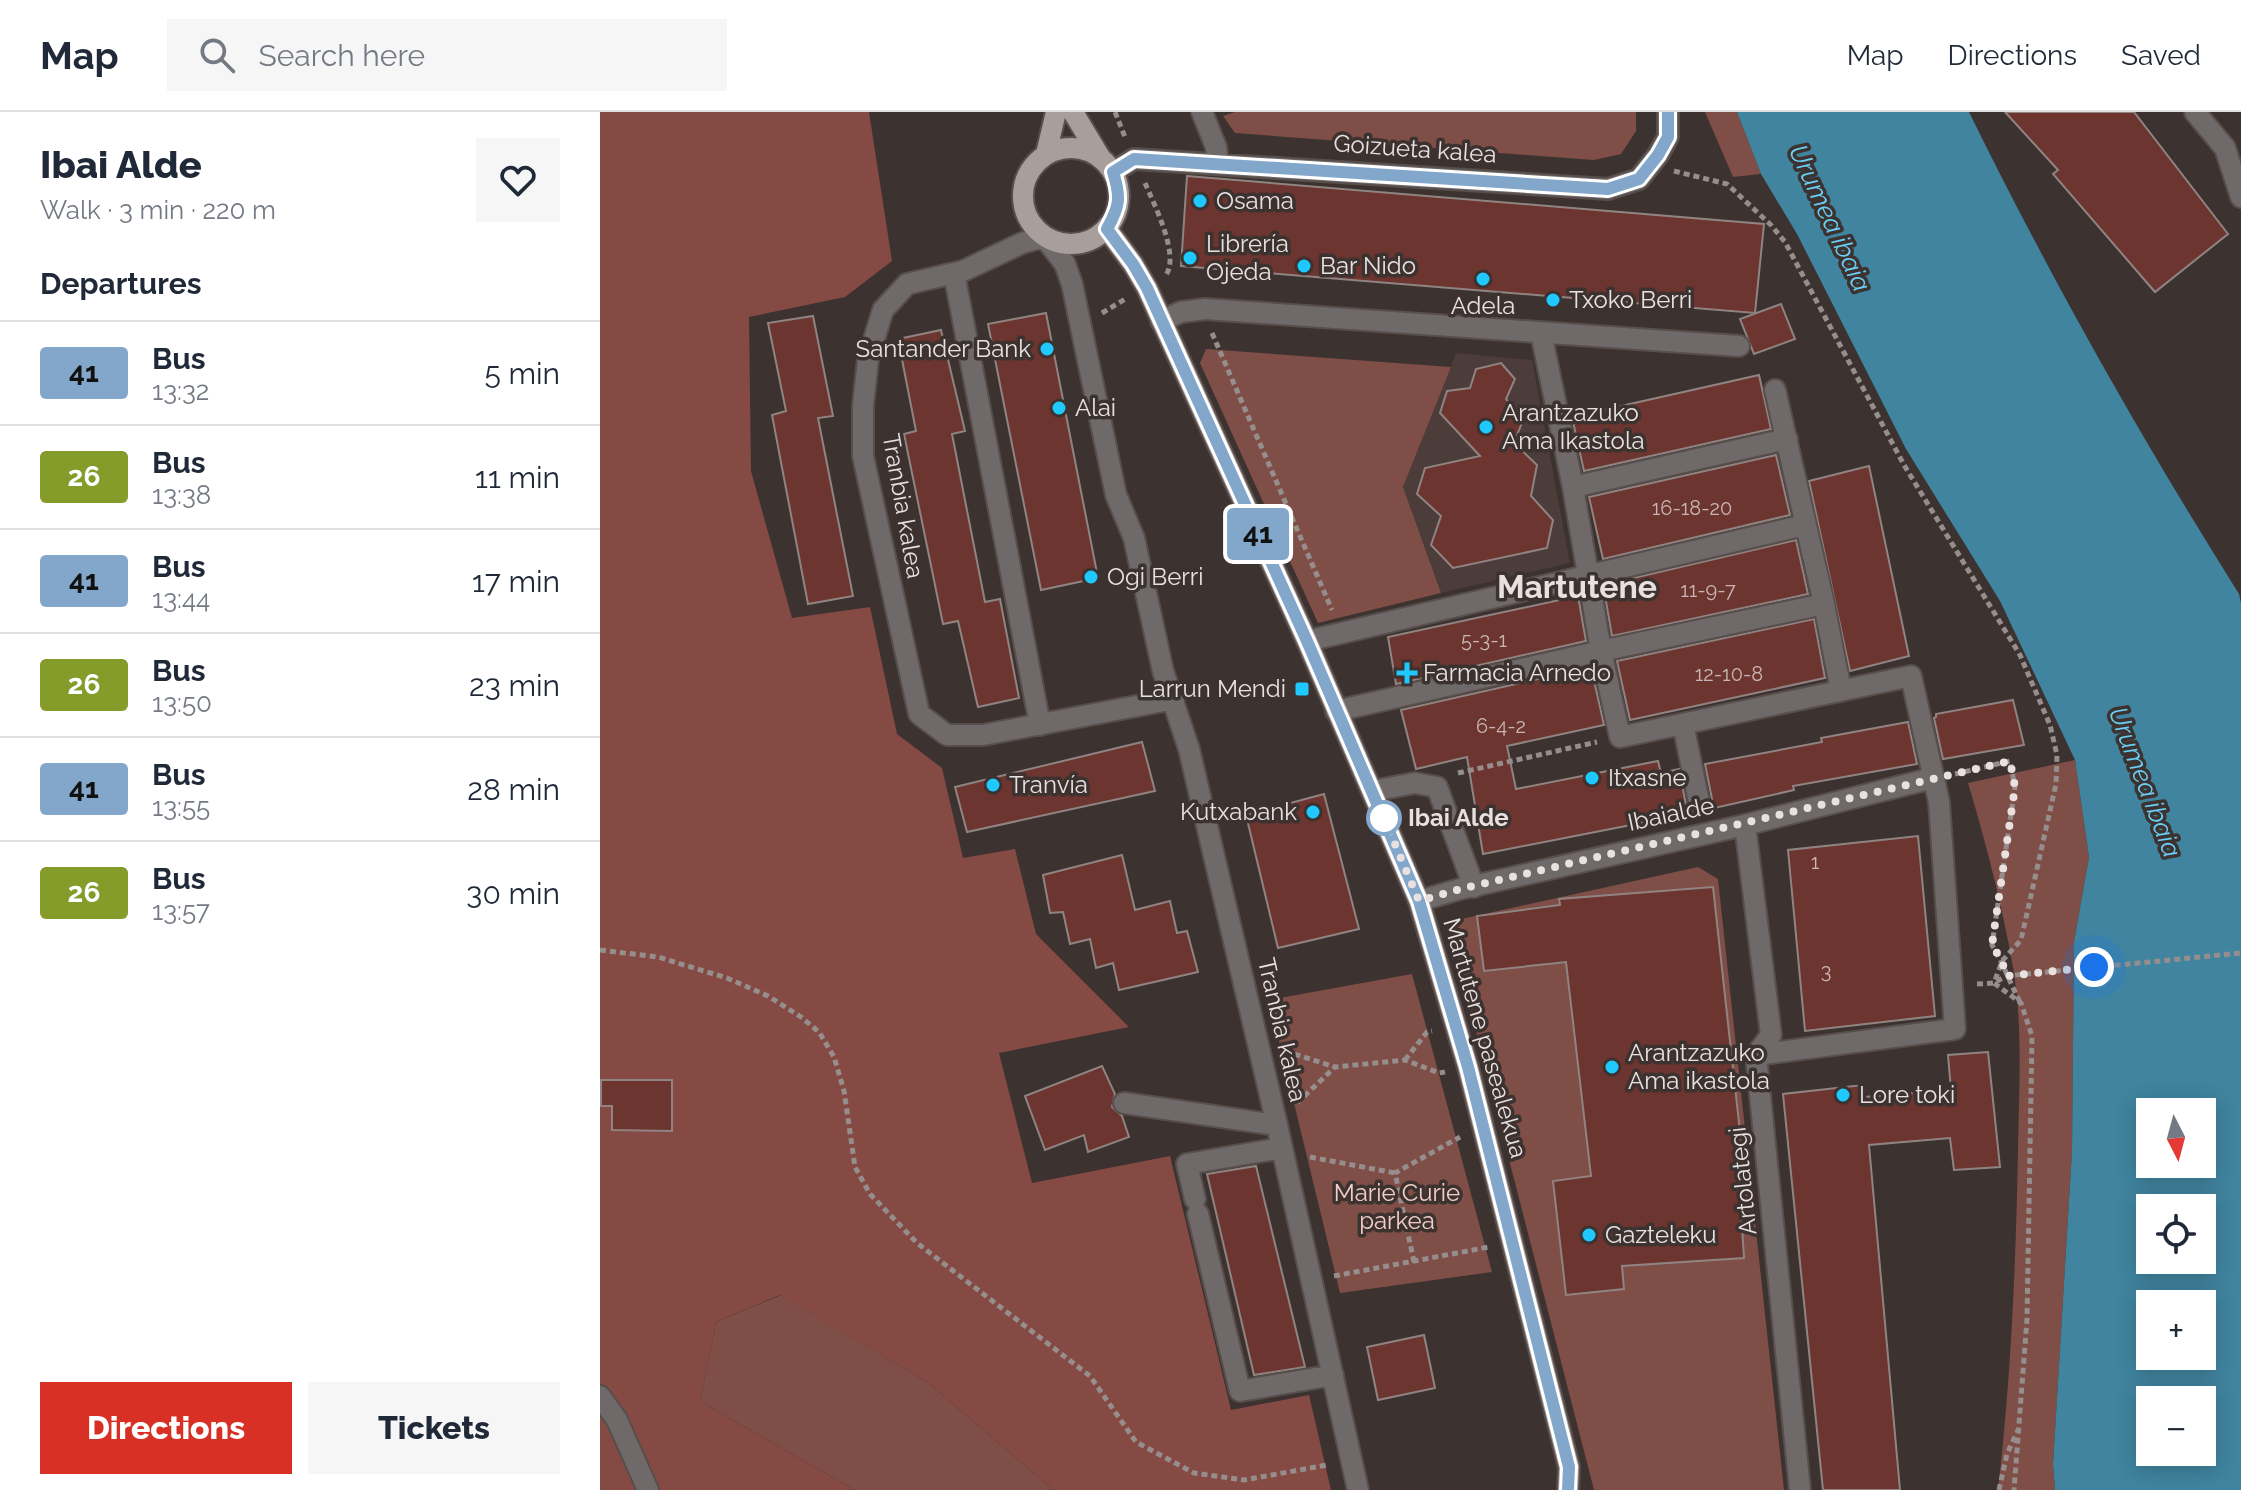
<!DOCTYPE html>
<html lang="en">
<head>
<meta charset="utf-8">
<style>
	body { margin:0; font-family:Raleway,sans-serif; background:#f6f6f7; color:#1f2937; height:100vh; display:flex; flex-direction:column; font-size:30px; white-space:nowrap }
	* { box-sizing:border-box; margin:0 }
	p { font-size:26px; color:#747a83 }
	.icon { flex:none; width:44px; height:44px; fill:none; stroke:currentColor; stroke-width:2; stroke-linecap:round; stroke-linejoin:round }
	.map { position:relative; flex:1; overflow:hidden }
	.side { display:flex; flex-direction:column; background:#fff; width:600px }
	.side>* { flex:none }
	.badge { padding:0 16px; border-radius:6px; font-size:28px; line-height:52px }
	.needle { width:52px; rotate:174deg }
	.tools { position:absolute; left:1536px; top:986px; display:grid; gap:16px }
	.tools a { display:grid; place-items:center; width:80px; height:80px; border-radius:0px; background:#fff; box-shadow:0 4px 20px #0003; font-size:40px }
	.you { position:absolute; width:40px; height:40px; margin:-20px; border:6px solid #fff; border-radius:50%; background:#1a73e8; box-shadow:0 0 0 12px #1a73e833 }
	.map>.badge { position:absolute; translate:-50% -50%; box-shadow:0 0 0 4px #fff }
	h2 { padding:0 40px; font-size:30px; line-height:72px }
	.round { display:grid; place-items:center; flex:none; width:84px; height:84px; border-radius:0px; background:#f6f6f7 }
	.head { display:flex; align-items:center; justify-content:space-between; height:136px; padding:0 40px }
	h1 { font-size:38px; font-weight:800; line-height:60px }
	.cta { display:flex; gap:16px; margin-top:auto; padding:16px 40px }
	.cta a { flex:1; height:92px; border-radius:0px; background:#d93025; color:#fff; font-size:32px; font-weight:800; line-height:92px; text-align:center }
	.cta a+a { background:#f6f6f7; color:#1f2937 }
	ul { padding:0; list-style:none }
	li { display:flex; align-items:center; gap:24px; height:104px; padding:0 40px; border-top:2px solid #e0e1e3 }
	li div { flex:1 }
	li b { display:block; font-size:30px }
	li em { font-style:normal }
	li .badge { min-width:88px; font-weight:700; text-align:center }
	header { display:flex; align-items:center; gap:48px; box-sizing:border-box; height:112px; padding:0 40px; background:#fff; border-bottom:2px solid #e0e1e3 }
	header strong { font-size:38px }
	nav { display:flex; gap:44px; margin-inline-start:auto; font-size:28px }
	.search { width:560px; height:72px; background:#f6f6f7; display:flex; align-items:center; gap:20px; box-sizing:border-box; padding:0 28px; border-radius:0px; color:#747a83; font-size:30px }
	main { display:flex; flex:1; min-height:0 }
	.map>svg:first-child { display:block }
	.built { fill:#4c3c3a }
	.green { fill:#7f4e47 }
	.forest { fill:#844a43 }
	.water { fill:#40849f; fill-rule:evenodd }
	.building { fill:#6c352f; stroke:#908482; stroke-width:2 }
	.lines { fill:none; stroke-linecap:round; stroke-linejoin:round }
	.minor-casing { stroke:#584e4c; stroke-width:24 }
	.major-casing { stroke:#584e4c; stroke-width:24 }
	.path { stroke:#968e8c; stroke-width:5; stroke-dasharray:6 4; stroke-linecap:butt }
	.minor { stroke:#6f6a69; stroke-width:20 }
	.major { stroke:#a89e9c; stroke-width:20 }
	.line-casing { stroke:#fff; stroke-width:18 }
	.line { stroke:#83a6cb; stroke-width:12 }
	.walk { stroke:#e8e1e0; stroke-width:8; stroke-dasharray:0 14.4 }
	.poi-dot { fill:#1fc9fd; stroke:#3c3230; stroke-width:3 }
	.stop-dot { fill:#fff; stroke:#83a6cb; stroke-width:4 }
	.labels { text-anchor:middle; stroke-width:7; stroke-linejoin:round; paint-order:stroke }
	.number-label { font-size:20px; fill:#c9b6b4 }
	.street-label { font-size:24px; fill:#e8e1e0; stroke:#3c3230 }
	.poi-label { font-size:24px; fill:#e8e1e0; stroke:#3c3230; text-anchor:start }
	.stop-label { font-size:24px; font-weight:bold; fill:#e8e1e0; stroke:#3c3230; text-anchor:start }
	.park-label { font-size:24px; fill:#f3cdc7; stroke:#3c3230 }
	.water-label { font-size:26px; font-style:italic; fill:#69cff6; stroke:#3c3230 }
	.district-label { font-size:32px; font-weight:bold; fill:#e8e1e0; stroke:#3c3230 }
</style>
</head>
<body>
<header>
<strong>Map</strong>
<div class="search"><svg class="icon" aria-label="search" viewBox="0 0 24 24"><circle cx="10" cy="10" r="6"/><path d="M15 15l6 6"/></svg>Search here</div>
<nav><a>Map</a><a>Directions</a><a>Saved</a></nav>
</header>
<main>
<section class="side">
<div class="head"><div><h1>Ibai Alde</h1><p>Walk · 3 min · 220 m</p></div><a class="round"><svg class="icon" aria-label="heart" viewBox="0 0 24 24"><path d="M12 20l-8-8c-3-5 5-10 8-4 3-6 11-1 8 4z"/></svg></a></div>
<h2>Departures</h2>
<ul>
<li><span class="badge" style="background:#83a6cb;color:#111">41</span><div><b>Bus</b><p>13:32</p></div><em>5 min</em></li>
<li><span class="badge" style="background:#859b2a;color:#fff">26</span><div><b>Bus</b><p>13:38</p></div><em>11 min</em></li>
<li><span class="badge" style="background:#83a6cb;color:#111">41</span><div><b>Bus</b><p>13:44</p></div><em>17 min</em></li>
<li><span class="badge" style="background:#859b2a;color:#fff">26</span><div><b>Bus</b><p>13:50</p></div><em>23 min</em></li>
<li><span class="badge" style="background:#83a6cb;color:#111">41</span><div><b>Bus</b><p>13:55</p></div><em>28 min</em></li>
<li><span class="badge" style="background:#859b2a;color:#fff">26</span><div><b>Bus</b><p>13:57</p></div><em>30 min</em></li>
</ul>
<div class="cta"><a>Directions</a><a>Tickets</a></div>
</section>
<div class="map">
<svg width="1641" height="1378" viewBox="0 0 1641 1378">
	<rect width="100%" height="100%" fill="#3c3230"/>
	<path class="built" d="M 856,241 L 932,248 L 970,451 L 841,481 L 803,375 Z"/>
	<path class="green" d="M 635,0 L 1036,0 L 1036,19 L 1021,42 L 994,48 L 635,21 L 623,4 Z
		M 1105,0 L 1137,0 L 1161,62 L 1133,65 Z
		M 606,237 L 851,255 L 803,375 L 841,481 L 718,511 L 600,251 Z
		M 1475,648 L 1489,745 L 1474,830 L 1472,1039 L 1453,1352 L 1455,1378 L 1398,1378 C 1411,1265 1416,1151 1418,1037 C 1419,977 1423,914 1413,855 C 1402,793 1386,731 1368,671 Z
		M 1098,755 L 1118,767 L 1184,1378 L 994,1378 L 848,810 Z
		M 812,862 L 892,1160 L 740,1181 L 669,888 Z
		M 181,1183 L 327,1270 L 454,1378 L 255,1378 L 100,1289 L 116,1210 Z"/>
	<path class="forest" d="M 0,0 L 269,0 L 292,149 L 245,185 L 149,205 L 151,359 L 192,506 L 270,495 L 297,622 L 342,656 L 363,746 L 415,737 L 436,822 L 529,915 L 399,941 L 432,1071 L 570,1044 L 631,1298 L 709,1283 L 731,1378 L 454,1378 L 327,1270 L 180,1183 L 116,1210 L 100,1289 L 255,1378 L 0,1378 Z"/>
	<path class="water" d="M 1137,0 L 1369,0 C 1450,165 1541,326 1639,482 L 1641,491 L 1641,1378 L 1455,1378 L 1453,1352 L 1472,1039 L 1474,830 L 1489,745 L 1475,648 L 1400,489 L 1306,337 L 1197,122 L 1161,62 ZM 1550,1000 L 1602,1000 L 1602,1052 L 1550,1052 ZM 1550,1096 L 1602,1096 L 1602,1148 L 1550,1148 ZM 1550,1192 L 1602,1192 L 1602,1244 L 1550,1244 ZM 1550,1288 L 1602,1288 L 1602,1340 L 1550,1340 Z"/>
	<path class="building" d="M 1405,0 L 1534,0 L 1628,122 L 1555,180 L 1453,62 L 1458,58 Z
		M 587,64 L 1164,112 L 1155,201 L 581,154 Z
		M 1181,192 L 1195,227 L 1154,242 L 1140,207 Z
		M 446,201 L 498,466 L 441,478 L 388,212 Z
		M 213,204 L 233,304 L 218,306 L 253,484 L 208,492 L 172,303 L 186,299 L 168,211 Z
		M 341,218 L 365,319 L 352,322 L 385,490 L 400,487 L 419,586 L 378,595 L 358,509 L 343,512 L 304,322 L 316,319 L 298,227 Z
		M 901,251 L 915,267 L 906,287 L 923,308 L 914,331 L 937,353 L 931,384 L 953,408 L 947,436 L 853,456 L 831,433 L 841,404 L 817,382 L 825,356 L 880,344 L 840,301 L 847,279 L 870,276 L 876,257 Z
		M 1159,263 L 1171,317 L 984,359 L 972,305 Z
		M 1176,343 L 1190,403 L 1003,447 L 989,385 Z
		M 1269,354 L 1309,544 L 1250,559 L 1209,369 Z
		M 1196,428 L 1208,482 L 1012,524 L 1004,478 L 1009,477 L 1008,472 Z
		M 978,484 L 986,529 L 796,572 L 788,525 Z
		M 1214,507 L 1225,566 L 1030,608 L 1017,549 Z
		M 991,555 L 1004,613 L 907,634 L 916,677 L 1058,649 L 1061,661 L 1079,657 L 1086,693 L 1092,701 L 883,742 L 867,645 L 816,657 L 801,598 Z
		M 1413,588 L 1424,633 L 1343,647 L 1334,606 L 1336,605 L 1336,602 Z
		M 1308,610 L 1317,652 L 1193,674 L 1194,678 L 1110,697 L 1112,687 L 1105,652 L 1222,630 L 1221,626 Z
		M 542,630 L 555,679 L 367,720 L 355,675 Z
		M 724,682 L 759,817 L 678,836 L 646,703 Z
		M 1318,724 L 1335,904 L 1205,919 L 1188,738 Z
		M 522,743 L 535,798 L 570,789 L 577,821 L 587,819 L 598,860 L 519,878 L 513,851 L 496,856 L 490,827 L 470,832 L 463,800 L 450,801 L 443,763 Z
		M 1113,775 L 1140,1020 L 1136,1020 L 1144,1146 L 1022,1154 L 1024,1177 L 966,1183 L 953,1069 L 991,1064 L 966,850 L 884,859 L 877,804 L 960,793 L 959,787 Z
		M 1388,940 L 1400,1055 L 1354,1058 L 1350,1026 L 1269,1033 L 1300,1378 L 1223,1378 L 1183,982 L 1263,973 L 1264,985 L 1351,978 L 1348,943 Z
		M 502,954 L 515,982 L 512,995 L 522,1004 L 529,1025 L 488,1040 L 484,1023 L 445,1038 L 425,984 Z
		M 1,968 L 72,968 L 72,1019 L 12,1018 L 12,994 L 1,994 Z
		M 656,1054 L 705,1255 L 654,1263 L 607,1062 Z
		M 824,1223 L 835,1276 L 778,1288 L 767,1235 Z"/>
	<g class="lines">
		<defs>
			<path id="minor" d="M 602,0 L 616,35 L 618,50
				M 1595,0 L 1625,36 L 1641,85
				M 513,60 L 534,47 L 1008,77 L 1039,67 L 1058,43 L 1068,25 L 1068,0
				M 354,161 L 440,613
				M 561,209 L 581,200 L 605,197 L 1139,234
				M 941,221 L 973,375 L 1001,539 L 1020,625 L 1311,564 L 1339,690 L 1355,917 L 1156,943
				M 1175,278 L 1224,492
				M 973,375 L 1187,327
				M 707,529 L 1205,413
				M 574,587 L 383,623 L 347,623 L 319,602 L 263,344 L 263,294 L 268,247 L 283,198 L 307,172 L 363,159 L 422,131 L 444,125 L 465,152 L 472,172 L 516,383 L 534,426 L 563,559 L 589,637 L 677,1013 L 758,1378
				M 736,599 L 1001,539 L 1224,492 L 1241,579
				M 1083,612 L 1099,690
				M 772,679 L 815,671 L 837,675 L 874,775
				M 1145,713 L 1171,923 L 1156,943 L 1200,1378
				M 819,789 L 860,777 L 1145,713 L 1333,666
				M 524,991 L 677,1013
				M 595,1087 L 587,1052 L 682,1036
				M 598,1102 L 640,1279 L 733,1263
				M 0,1284 L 17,1308 L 48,1378"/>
			<path id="major" d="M 473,0 L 500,45
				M423 84a48 48 0 1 1 96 0a48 48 0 1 1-96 0Z
				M 446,42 L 456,0
				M 507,117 L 533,152 L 547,176 L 707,529 L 819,789 L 868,955 L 969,1355 L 968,1378"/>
		</defs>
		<use href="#minor" class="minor-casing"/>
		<use href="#major" class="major-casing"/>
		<path class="path" d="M 515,0 L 525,25
			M 1074,59 L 1127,72 L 1171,113 L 1185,130 L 1304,353 L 1420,543 L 1450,613 L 1457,643 L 1456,672 L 1421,828 L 1402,849 L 1394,871 L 1421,891 L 1432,924 L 1427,1207 L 1414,1378
			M 545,71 C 554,92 580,143 566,163
			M 502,201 L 527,186
			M 612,221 L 732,498
			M 858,661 L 997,630
			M 1355,662 L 1410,649 L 1415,675 L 1392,833 C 1403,851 1410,871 1420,890
			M 0,838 L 58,845 L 127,866 L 168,884 L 201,905 L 219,920 L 234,945 L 244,979 L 255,1055 L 270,1082 L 317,1131 L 490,1264 L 536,1330 L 594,1361 L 644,1368 L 727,1353
			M 1377,872 L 1394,871 L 1406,864 L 1641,841
			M 685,939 L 735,955 L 805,948 L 839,961 L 845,960
			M 805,948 L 827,920 L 832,919
			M 697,991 L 735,955
			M 710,1045 L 795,1061
			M 814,1150 L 795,1061 L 860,1025
			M 734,1164 L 889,1135
			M 1399,1378 L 1407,1342 L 1418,1318"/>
		<use href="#minor" class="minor"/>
		<use href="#major" class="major"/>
	</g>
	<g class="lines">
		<defs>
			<path id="line" d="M 968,1378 L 969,1355 L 868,955 L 819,789 L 707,529 L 547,176 L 533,152 L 507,117 C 520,94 521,85 513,60 L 534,47 L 1008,77 L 1039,67 L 1058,43 L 1068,25 L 1068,0"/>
		</defs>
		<use href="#line" class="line-casing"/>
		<use href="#line" class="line"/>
		<path class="walk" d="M 784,706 L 819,789 L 860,777 L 1410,649 L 1415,675 L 1392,833 L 1402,849 L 1406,864 L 1494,855"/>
	</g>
	<g class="poi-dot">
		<circle cx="600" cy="89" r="8"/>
		<circle cx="590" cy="146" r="8"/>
		<circle cx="704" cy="154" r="8"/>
		<circle cx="883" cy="167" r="8"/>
		<circle cx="953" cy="188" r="8"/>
		<circle cx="447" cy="237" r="8"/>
		<circle cx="459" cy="296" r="8"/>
		<circle cx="886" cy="315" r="8"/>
		<circle cx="491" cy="465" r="8"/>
		<path d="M803 549h8v8h8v8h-8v8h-8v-8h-8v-8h8z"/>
		<rect x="694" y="569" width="16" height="16" rx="4"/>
		<circle cx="992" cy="666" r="8"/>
		<circle cx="393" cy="673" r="8"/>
		<circle cx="713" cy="700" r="8"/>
		<circle cx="1012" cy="955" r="8"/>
		<circle cx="1243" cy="983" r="8"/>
		<circle cx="989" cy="1123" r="8"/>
	</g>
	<circle class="stop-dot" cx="784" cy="706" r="16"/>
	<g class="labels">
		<g class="number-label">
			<text x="1092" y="403">16-18-20</text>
			<text x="1108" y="485">11-9-7</text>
			<text x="884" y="535">5-3-1</text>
			<text x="1129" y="569">12-10-8</text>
			<text x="901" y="621">6-4-2</text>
			<text x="1215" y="757">1</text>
			<text x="1226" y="866">3</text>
		</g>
		<g class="street-label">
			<text transform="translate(815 37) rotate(4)" y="8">Goizueta kalea</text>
			<text transform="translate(303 394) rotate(80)" y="8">Tranbia kalea</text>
			<text transform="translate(1071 702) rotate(-12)" y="8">Ibaialde</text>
			<text transform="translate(682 918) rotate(77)" y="8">Tranbia kalea</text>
			<text transform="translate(885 926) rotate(74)" y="8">Martutene pasealekua</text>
			<text transform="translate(1143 1069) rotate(-96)" y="8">Artolategi</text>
		</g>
		<g class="poi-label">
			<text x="616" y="97">Osama</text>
			<text x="606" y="140">Librería<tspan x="606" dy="28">Ojeda</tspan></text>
			<text x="720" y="162">Bar Nido</text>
			<text x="969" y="196">Txoko Berri</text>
			<text x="883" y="202" text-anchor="middle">Adela</text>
			<text x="431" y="245" text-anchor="end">Santander Bank</text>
			<text x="475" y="304">Alai</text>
			<text x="902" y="309">Arantzazuko<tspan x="902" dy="28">Ama Ikastola</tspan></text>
			<text x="507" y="473">Ogi Berri</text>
			<text x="823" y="569">Farmacia Arnedo</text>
			<text x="686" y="585" text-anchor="end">Larrun Mendi</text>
			<text x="1008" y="674">Itxasne</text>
			<text x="409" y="681">Tranvía</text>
			<text x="697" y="708" text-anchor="end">Kutxabank</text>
			<text x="1028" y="949">Arantzazuko<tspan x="1028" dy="28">Ama ikastola</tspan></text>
			<text x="1259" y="991">Lore toki</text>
			<text x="1005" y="1131">Gazteleku</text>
		</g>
		<g class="stop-label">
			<text x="808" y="714">Ibai Alde</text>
		</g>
		<g class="park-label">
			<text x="797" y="1089">Marie Curie<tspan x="797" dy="28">parkea</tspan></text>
		</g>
		<g class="water-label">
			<text transform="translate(1230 106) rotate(65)" y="9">Urumea ibaia</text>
			<text transform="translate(1545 670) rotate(69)" y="9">Urumea ibaia</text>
		</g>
		<g class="district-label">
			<text x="977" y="486">Martutene</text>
		</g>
	</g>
</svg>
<div class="tools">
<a><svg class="needle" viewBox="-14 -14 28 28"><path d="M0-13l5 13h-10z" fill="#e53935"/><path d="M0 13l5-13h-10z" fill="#747a83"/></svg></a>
<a><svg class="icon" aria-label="locate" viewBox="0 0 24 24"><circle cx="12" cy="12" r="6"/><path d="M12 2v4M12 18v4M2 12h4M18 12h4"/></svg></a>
<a>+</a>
<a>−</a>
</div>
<div class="you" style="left:1494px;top:855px"></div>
<b class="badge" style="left:658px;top:422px;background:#83a6cb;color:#111">41</b>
</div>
</main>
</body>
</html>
